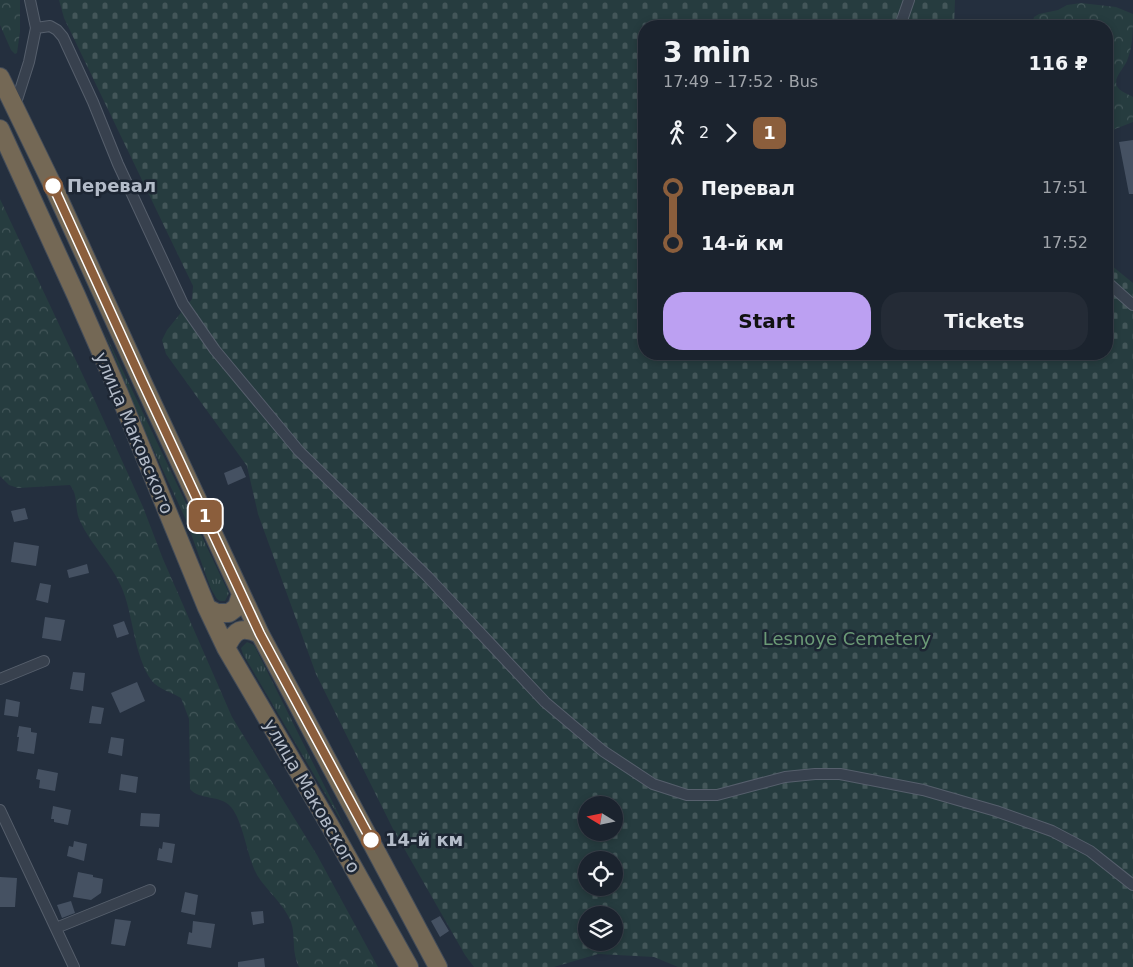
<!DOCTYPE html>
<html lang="en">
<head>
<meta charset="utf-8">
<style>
	body { margin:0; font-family:"DejaVu Sans",sans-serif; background:#242b36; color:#f1f3f6; height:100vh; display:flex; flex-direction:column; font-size:19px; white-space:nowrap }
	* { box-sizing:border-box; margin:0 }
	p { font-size:16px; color:#a0a4aa }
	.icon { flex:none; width:28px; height:28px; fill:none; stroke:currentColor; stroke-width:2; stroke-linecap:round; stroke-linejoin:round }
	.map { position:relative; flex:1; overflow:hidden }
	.sheet { position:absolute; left:638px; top:20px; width:475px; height:340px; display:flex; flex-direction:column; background:#1b232e; border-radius:20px; box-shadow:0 2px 8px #0003,0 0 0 1px #39404a }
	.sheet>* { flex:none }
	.badge { padding:0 10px; border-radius:8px; font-size:18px; line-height:32px }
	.needle { width:32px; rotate:280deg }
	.buttons { position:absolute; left:578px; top:796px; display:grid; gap:10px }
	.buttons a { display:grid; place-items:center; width:45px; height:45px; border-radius:50%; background:#1b232e; box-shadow:0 2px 8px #0003,0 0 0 1px #39404a; font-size:25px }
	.map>.badge { position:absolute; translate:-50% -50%; box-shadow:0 0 0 2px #fff }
	.legs { display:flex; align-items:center; gap:8px; height:55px; padding:0 25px; font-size:16px }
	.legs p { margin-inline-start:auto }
	.head { display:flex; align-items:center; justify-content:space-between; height:85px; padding:0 25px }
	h1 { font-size:28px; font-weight:600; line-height:38px }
	.button { display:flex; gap:10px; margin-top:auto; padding:10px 25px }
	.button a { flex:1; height:58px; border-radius:20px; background:#bca0f2; color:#111; font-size:20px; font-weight:600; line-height:58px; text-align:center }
	.button a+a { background:#242b36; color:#f1f3f6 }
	ul { padding:0 25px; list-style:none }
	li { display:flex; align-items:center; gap:18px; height:55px; font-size:19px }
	li i { display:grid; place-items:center; width:8px; height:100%; margin:0 6px; background:currentColor }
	li i::after { content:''; width:12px; height:12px; margin:-6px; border:4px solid; border-radius:50%; background:#1b232e }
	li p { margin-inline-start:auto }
	li:first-child i { background:linear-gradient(#0000 50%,currentColor 0) }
	li:last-child i { background:linear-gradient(currentColor 50%,#0000 0) }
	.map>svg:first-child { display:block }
	.grass { fill:url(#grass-tufts) }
	.forest { fill:url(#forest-crowns) }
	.cemetery { fill:url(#cemetery-stones); fill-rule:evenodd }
	.building { fill:#455162 }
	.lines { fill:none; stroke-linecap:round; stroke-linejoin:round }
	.street-casing { stroke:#565f6c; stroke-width:12 }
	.highway-casing { stroke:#434c59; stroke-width:20 }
	.street { stroke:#38414e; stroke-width:10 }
	.highway { stroke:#746855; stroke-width:18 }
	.line-1-casing { stroke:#fff; stroke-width:11 }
	.line-1 { stroke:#8b5e3c; stroke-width:8 }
	.stop-1-dot { fill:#fff; stroke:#8b5e3c; stroke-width:2.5 }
	.labels { text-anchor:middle; stroke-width:5; stroke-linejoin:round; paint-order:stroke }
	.stop-label { font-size:18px; font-weight:bold; fill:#b4bcc9; stroke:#1d2633; text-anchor:start }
	.street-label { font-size:18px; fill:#b4bcc9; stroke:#1d2633 }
	.park-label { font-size:18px; fill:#6b9a76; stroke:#1d2633 }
</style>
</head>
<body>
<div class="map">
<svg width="1133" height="967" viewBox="0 0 1133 967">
	<defs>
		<pattern id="grass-tufts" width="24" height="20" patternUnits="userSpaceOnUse" patternTransform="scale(1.25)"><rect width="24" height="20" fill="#263c3f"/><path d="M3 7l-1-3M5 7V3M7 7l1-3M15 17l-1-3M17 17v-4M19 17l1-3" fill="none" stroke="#435659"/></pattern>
		<pattern id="forest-crowns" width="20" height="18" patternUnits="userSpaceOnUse" patternTransform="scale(1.25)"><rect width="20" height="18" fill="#263c3f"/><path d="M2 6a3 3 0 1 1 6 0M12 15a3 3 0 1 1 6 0" fill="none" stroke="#435659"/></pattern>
		<pattern id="cemetery-stones" width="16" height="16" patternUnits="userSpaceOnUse" patternTransform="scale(1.25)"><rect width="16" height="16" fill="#263c3f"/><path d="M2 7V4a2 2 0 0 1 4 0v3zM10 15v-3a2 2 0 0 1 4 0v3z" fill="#435659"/></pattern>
	</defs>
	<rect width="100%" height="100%" fill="#242f3e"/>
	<path class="grass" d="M 104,331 L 224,583 L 229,593 L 225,601 L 220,601 L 217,599 L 211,589 L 186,520 L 143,427 Z
		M 247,642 L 254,645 L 346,829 L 243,654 L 241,648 Z"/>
	<path class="forest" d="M 0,0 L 20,0 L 20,32 L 17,53 L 15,54 L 11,50 L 0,25 Z
		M 1081,3 L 1116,7 L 1133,14 C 1133,31 1133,46 1127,61 C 1124,68 1113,78 1117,86 C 1119,91 1128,94 1133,97 L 1133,122 L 1115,129 L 1106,136 L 1106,26 L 1031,26 L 1034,17 L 1039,14 L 1058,10 L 1067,5 Z
		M 0,199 L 95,401 L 143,507 L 163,559 L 232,717 L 317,855 L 378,967 L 299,967 C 291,952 296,936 291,922 C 284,904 267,891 257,875 C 246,854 244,823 231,807 C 220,794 200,801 190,789 L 189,719 L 181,698 C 173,693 158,689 152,681 C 133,655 134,615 121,586 C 110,562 91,545 80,521 C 74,509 79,496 70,485 L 18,488 L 9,485 L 0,476 Z"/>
	<path class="cemetery" d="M 59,0 L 955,0 L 954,26 L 644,26 L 644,354 L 1106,354 L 1106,261 L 1133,283 L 1133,967 L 678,967 L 654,957 L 598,954 L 554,967 L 474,967 L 465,955 L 393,829 L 316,674 L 258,514 L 247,466 L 166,354 L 162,340 L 167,330 L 192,299 L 193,286 L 64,18 ZM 586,805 L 614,805 L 614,832 L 586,832 ZM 586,860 L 614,860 L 614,888 L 586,888 ZM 586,915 L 614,915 L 614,942 L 586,942 Z"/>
	<path class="building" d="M 1133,140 L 1133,194 L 1129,194 L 1119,142 Z
		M 241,466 L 246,477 L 228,485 L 224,473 Z
		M 25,508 L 28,519 L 14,522 L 11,511 Z
		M 14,542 L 39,546 L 36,566 L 11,562 Z
		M 87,564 L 89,573 L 69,578 L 67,570 Z
		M 40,583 L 51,585 L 48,603 L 36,600 Z
		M 45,617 L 65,620 L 61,641 L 42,638 Z
		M 124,621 L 129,634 L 117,638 L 113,625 Z
		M 73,672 L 85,673 L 83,691 L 70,689 Z
		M 137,682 L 145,701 L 120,713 L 111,693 Z
		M 6,699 L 20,702 L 18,717 L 4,715 Z
		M 92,706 L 104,708 L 101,724 L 89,723 Z
		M 19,726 L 31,728 L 31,732 L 37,733 L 34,754 L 17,751 L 19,737 L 17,737 Z
		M 111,737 L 124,739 L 122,756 L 108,753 Z
		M 38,769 L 58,773 L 55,791 L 39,788 L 40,780 L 36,779 Z
		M 121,774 L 138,777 L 136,793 L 119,790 Z
		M 53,806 L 71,810 L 68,825 L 54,822 L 54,819 L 51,819 Z
		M 141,813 L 160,814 L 159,827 L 140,826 Z
		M 74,841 L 87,844 L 84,861 L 67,856 L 69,846 L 73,847 Z
		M 163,842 L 175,844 L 172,863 L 157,860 L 159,848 L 162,849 Z
		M 78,872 L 93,875 L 93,877 L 103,879 L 101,893 L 91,900 L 73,897 Z
		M 0,877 L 17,878 L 15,907 L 0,907 Z
		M 185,892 L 198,895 L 195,915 L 181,912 Z
		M 71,901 L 75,913 L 62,918 L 57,905 Z
		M 263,911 L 264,923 L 253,925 L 251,912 Z
		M 440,916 L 449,931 L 440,937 L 431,921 Z
		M 115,919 L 131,921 L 125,946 L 111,944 Z
		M 193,921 L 215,924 L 211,948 L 187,944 L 189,932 L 192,933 Z
		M 264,958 L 265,967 L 238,967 L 238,962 Z"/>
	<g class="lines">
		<defs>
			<path id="street" d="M 900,26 L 909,0
				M 36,28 L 50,26 L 57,30 L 63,37 L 93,102 L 118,164 L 183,304 L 215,350 L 299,451 L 427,576 L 545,702 L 603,751 L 653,784 L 687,795 L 717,795 L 785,777 L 815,774 L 840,774 L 923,790 L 996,811 L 1052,831 L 1090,851 L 1133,885
				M 15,106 L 29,62 L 36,28 L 30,0
				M 1106,281 L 1133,305
				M 0,679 L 44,661
				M 0,810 L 74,967
				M 56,928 L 150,890"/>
			<path id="highway" d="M 0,77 L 53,186 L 142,381 L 260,634 L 438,967
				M 0,129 L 76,295 L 118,391 L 207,608 L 226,648 L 329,824 L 409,967
				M 207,608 L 217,613 L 229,613 L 237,607 L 241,594
				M 226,648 C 235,629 241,626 260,634"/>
		</defs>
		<use href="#street" class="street-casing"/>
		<use href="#highway" class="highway-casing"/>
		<use href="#street" class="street"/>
		<use href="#highway" class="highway"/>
	</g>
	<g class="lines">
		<defs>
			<path id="line-1" d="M 53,186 L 142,381 L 260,634 L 371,840"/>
		</defs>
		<use href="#line-1" class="line-1-casing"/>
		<use href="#line-1" class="line-1"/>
	</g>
	<g class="stop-1-dot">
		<circle cx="53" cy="186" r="9"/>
		<circle cx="371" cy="840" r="9"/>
	</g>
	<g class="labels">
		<g class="stop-label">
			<text x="67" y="192">Перевал</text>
			<text x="385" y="846">14-й км</text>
		</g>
		<g class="street-label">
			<text transform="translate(134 433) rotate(67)" y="6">улица Маковского</text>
			<text transform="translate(312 796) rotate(60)" y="6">улица Маковского</text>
		</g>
		<g class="park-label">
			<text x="847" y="645">Lesnoye Cemetery</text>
		</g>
	</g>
</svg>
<div class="buttons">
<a><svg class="needle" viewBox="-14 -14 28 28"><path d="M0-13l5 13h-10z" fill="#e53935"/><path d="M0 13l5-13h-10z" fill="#a0a4aa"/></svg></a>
<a><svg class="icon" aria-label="locate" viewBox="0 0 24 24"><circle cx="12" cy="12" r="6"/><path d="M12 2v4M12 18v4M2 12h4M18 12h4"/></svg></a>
<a><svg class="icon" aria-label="layers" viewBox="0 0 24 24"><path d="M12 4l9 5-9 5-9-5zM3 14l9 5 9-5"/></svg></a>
</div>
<b class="badge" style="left:205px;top:516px;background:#8b5e3c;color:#fff">1</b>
<section class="sheet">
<div class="head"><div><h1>3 min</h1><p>17:49 – 17:52 · Bus</p></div><b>116 ₽</b></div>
<div class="legs"><svg class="icon" aria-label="walk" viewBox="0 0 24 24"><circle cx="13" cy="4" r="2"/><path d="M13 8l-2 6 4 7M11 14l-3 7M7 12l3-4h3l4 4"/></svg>2<svg class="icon" aria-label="forward" viewBox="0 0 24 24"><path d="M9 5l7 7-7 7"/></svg><b class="badge" style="background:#8b5e3c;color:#fff">1</b></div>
<ul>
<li><i style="color:#8b5e3c"></i><b>Перевал</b><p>17:51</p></li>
<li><i style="color:#8b5e3c"></i><b>14-й км</b><p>17:52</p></li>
</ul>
<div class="button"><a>Start</a><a>Tickets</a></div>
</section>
</div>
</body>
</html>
